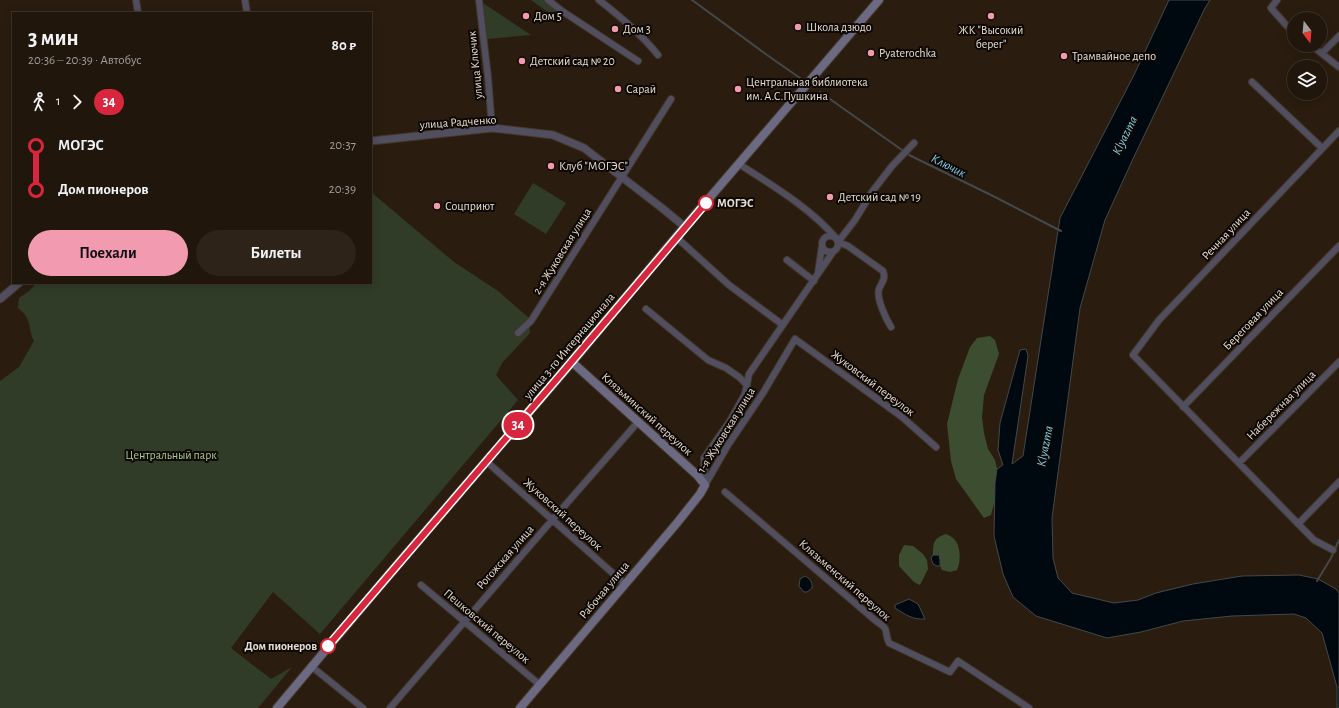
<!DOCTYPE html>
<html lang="ru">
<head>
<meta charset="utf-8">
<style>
	body { margin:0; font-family:"Alegreya Sans",sans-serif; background:#2d2319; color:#f1f3f6; height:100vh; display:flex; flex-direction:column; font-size:15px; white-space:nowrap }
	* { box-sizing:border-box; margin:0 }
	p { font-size:13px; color:#a29f9d }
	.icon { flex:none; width:22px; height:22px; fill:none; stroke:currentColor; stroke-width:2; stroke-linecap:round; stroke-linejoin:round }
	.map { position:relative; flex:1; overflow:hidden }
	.panel { position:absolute; left:12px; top:12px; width:360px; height:272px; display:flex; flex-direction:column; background:#20160b; border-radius:0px; box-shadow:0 2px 10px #0003,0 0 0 1px #3d352c }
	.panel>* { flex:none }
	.badge { padding:0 8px; border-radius:13px; font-size:14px; line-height:26px }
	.needle { width:26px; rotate:164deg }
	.buttons { position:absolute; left:1287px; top:12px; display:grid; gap:8px }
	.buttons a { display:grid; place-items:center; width:40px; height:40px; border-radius:50%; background:#20160b; box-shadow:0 2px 10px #0003,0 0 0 1px #3d352c; font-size:20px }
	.map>.badge { position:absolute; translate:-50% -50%; box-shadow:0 0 0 2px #fff }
	.legs { display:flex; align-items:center; gap:6px; height:44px; padding:0 16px; font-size:13px }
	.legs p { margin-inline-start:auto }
	.summary { display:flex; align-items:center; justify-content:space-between; height:68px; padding:0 16px }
	h1 { font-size:22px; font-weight:700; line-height:30px }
	.action { display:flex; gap:8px; margin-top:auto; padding:8px 16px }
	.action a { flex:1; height:46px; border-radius:24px; background:#f29ab0; color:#111; font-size:16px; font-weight:700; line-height:46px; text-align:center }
	.action a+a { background:#2d2319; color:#f1f3f6 }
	ul { padding:0 16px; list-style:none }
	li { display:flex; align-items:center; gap:14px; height:44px; font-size:15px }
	li i { display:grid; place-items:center; width:6px; height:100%; margin:0 5px; background:currentColor }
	li i::after { content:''; width:10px; height:10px; margin:-5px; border:3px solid; border-radius:50%; background:#20160b }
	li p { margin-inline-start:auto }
	li:first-child i { background:linear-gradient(#0000 50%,currentColor 0) }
	li:last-child i { background:linear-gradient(currentColor 50%,#0000 0) }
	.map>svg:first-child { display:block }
	.green { fill:#303c28 }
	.forest { fill:#3c4e2f }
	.water { fill:#000810; stroke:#45484a }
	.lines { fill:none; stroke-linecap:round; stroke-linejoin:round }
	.stream { stroke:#45484a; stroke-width:2 }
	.minor-casing { stroke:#44382a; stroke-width:8 }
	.tertiary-casing { stroke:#44382a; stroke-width:9 }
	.secondary-casing { stroke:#44382a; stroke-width:10 }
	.minor { stroke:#514f5f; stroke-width:6 }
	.tertiary { stroke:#514f5f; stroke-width:7 }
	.secondary { stroke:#6c6a82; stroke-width:8 }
	.line-1-casing { stroke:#fff; stroke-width:9 }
	.line-1 { stroke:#d7263d; stroke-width:6 }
	.poi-dot { fill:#f29ab0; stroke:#0e0804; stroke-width:1.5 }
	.stop-1-dot { fill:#fff; stroke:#d7263d; stroke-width:2 }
	.labels { text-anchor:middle; stroke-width:4; stroke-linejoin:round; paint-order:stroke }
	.poi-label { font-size:12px; fill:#e6ddd3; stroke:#0e0804; text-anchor:start }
	.street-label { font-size:12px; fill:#e6ddd3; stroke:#0e0804 }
	.stop-label { font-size:12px; font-weight:bold; fill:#e6ddd3; stroke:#0e0804; text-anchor:start }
	.park-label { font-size:12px; fill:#a9cb92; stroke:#0e0804 }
	.water-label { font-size:13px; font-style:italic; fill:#81ccea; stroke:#0e0804 }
</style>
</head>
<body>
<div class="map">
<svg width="1339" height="708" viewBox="0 0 1339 708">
	<rect width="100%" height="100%" fill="#2a1d0f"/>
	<path class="green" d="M 531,0 L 544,0 L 556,9 L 552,15 Z
		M 483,3 L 531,35 L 487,39 Z
		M 533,183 L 566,203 L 546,234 L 514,214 Z
		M 371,192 L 454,262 L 498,291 L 529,318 L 530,333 L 502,363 L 496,375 L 518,400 L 320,634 L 273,592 L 231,648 L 271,679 L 292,667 L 258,708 L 0,708 L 0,381 L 19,367 L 34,341 C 27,327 33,320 18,308 L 19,298 L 29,291 L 37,283 L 371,283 Z"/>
	<path class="forest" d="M 990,336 L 995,340 L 999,354 L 984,395 L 982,417 L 984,433 L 988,449 L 995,460 L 997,469 L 995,483 L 995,500 L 991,515 L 984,518 L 956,479 L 951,461 L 947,424 L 958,379 L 970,347 L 977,338 Z
		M 946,534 C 949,535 952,537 954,539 C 961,546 961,562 957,570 L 950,572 L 942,570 C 939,565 941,560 939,555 L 933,555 C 933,542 934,538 946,534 Z
		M 904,545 L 913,546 L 923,554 L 927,560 L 928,569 L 920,585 L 914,582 L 899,566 L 899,555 Z"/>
	<path class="water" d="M 1169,0 L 1210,0 L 1205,8 L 1131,163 L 1105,220 L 1080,308 L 1052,518 L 1053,558 L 1058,578 L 1072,593 L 1114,603 L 1138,600 L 1156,593 L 1193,584 L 1242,576 L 1299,575 L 1318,579 L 1336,589 L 1339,593 L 1339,708 L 1337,708 L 1337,687 L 1322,633 L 1306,618 L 1294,614 L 1232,616 L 1183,621 L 1141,632 L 1107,638 L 1036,616 L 1013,597 L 1003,574 L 994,536 L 995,483 L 997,469 L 1003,465 L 998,450 L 1000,423 L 1020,350 L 1026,349 L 1028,356 L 1012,464 L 1023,456 L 1060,218 L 1134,75 Z
		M 933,555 L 939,555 L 940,560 L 940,566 L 937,566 L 933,564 L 931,558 Z
		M 805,576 C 809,578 813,582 812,588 L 807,592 L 804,592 L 799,586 L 800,579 Z
		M 909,599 L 918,604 L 925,619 C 912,620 905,614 895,608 L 895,605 Z"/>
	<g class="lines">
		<path class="stream" d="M 692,0 L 767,55 L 800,78
			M 820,92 L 909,155 L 991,195 L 1061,231
			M 1317,581 L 1331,558 L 1339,540"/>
		<defs>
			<path id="minor" d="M 136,0 L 138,13
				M 245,0 L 247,13
				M 479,0 L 488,77 L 492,128
				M 548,0 L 562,11 L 638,61
				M 599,0 C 621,17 641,34 658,55
				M 1277,0 L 1271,8 L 1287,26 L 1294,32
				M 1311,45 L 1339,67
				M 1322,53 L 1339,36
				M 1252,82 L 1322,148
				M 739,164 C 773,186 809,207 836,238
				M822 244a8 8 0 1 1 16 0a8 8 0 1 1-16 0Z
				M 676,237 L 729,285 L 783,325
				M 787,260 L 814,281
				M 818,273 L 822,246
				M 646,309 L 708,360 L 726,368 L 739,377 L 747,385
				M 891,327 C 886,319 876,298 879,289 C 882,282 886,279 883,271 L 848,246 L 838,242 L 855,220 L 872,192 L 892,166 L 914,143
				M 518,333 L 531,321 L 671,99
				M 1183,407 L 1339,246
				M 487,462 L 625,584
				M 1239,463 L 1339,362
				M 705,485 L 728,445 L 763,393 L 795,339 L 902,417 L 936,447
				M 705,485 L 704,458 L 730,421 L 745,394 L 749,374 L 833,252
				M 725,492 L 876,621 C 891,631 883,629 889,643 L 950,672 L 958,661 L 1029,708
				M 1298,524 L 1339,482
				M 1333,550 L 1314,540 L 1133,355 L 1159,320 L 1339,131
				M 421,585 L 540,685
				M 311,666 L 363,708
				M 390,708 L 553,519 L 638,422"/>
			<path id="tertiary" d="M 371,141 L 492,128 L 553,135 L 584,148 L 662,208 L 685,227
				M 0,299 L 19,283"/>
			<path id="secondary" d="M 277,708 L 397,565 L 572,362 L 676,237 L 879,0
				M 520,708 L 677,523 L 700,494 L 705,485 L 697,475 L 572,362"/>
		</defs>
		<use href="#minor" class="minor-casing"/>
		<use href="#tertiary" class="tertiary-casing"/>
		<use href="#secondary" class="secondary-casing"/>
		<use href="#minor" class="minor"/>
		<use href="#tertiary" class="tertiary"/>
		<use href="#secondary" class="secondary"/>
	</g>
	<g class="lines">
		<defs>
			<path id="line-1" d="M 328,646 L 562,373 L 706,203"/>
		</defs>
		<use href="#line-1" class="line-1-casing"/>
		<use href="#line-1" class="line-1"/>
	</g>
	<g class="poi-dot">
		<circle cx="526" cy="16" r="4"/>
		<circle cx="991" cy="16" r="4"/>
		<circle cx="798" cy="27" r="4"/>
		<circle cx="615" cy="29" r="4"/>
		<circle cx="871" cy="53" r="4"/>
		<circle cx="1064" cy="56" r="4"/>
		<circle cx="522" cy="61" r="4"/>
		<circle cx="618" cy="89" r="4"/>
		<circle cx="738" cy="89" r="4"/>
		<circle cx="551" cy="166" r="4"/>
		<circle cx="830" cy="197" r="4"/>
		<circle cx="437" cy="206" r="4"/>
	</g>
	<g class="stop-1-dot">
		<circle cx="706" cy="203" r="7"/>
		<circle cx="328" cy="646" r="7"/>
	</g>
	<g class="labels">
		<g class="poi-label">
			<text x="534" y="20">Дом 5</text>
			<text x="806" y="31">Школа дзюдо</text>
			<text x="623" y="33">Дом 3</text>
			<text x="991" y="34" text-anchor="middle">ЖК "Высокий<tspan x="991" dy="14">берег"</tspan></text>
			<text x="879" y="57">Pyaterochka</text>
			<text x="1072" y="60">Трамвайное депо</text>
			<text x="530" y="65">Детский сад № 20</text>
			<text x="746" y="86">Центральная библиотека<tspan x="746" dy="14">им. А.С.Пушкина</tspan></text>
			<text x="626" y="93">Сарай</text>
			<text x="559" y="170">Клуб "МОГЭС"</text>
			<text x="838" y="201">Детский сад № 19</text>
			<text x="445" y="210">Соцприют</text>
		</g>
		<g class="street-label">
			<text transform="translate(475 65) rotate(-96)" y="4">улица Ключик</text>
			<text transform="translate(458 122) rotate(-4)" y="4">улица Радченко</text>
			<text transform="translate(1226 234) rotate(-47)" y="4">Речная улица</text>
			<text transform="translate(562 251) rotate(-58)" y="4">2-я Жуковская улица</text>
			<text transform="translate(1253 319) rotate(-46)" y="4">Береговая улица</text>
			<text transform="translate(569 346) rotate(-50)" y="4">улица 3-го Интернационала</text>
			<text transform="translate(873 383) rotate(37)" y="4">Жуковский переулок</text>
			<text transform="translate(1281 405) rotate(-45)" y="4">Набережная улица</text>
			<text transform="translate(647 414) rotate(42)" y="4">Клязьминский переулок</text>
			<text transform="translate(726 430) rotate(-58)" y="4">1-я Жуковская улица</text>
			<text transform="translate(563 514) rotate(42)" y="4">Жуковский переулок</text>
			<text transform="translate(505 557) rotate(-49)" y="4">Рогожская улица</text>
			<text transform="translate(845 580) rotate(41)" y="4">Клязьменский переулок</text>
			<text transform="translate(604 590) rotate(-50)" y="4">Рабочая улица</text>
			<text transform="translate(487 626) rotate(40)" y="4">Пешковский переулок</text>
		</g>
		<g class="stop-label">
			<text x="717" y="207">МОГЭС</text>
			<text x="317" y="650" text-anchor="end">Дом пионеров</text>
		</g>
		<g class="park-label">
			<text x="171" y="459">Центральный парк</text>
		</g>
		<g class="water-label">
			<text transform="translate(1124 135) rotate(-64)" y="5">Klyazma</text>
			<text transform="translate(949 165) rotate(27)" y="5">Ключик</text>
			<text transform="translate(1044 446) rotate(-79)" y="5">Klyazma</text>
		</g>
	</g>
</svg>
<div class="buttons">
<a><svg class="needle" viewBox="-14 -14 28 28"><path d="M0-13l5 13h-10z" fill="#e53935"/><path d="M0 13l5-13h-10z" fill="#a29f9d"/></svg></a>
<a><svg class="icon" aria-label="layers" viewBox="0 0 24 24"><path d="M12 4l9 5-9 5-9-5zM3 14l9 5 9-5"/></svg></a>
</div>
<b class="badge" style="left:518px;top:425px;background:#d7263d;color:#fff">34</b>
<section class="panel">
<div class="summary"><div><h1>3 мин</h1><p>20:36 – 20:39 · Автобус</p></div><b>80 ₽</b></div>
<div class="legs"><svg class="icon" aria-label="walk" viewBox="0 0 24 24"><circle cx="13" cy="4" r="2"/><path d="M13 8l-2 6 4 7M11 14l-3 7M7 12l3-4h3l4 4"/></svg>1<svg class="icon" aria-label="forward" viewBox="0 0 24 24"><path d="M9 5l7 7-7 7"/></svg><b class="badge" style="background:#d7263d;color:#fff">34</b></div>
<ul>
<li><i style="color:#d7263d"></i><b>МОГЭС</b><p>20:37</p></li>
<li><i style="color:#d7263d"></i><b>Дом пионеров</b><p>20:39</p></li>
</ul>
<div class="action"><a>Поехали</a><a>Билеты</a></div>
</section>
</div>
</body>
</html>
